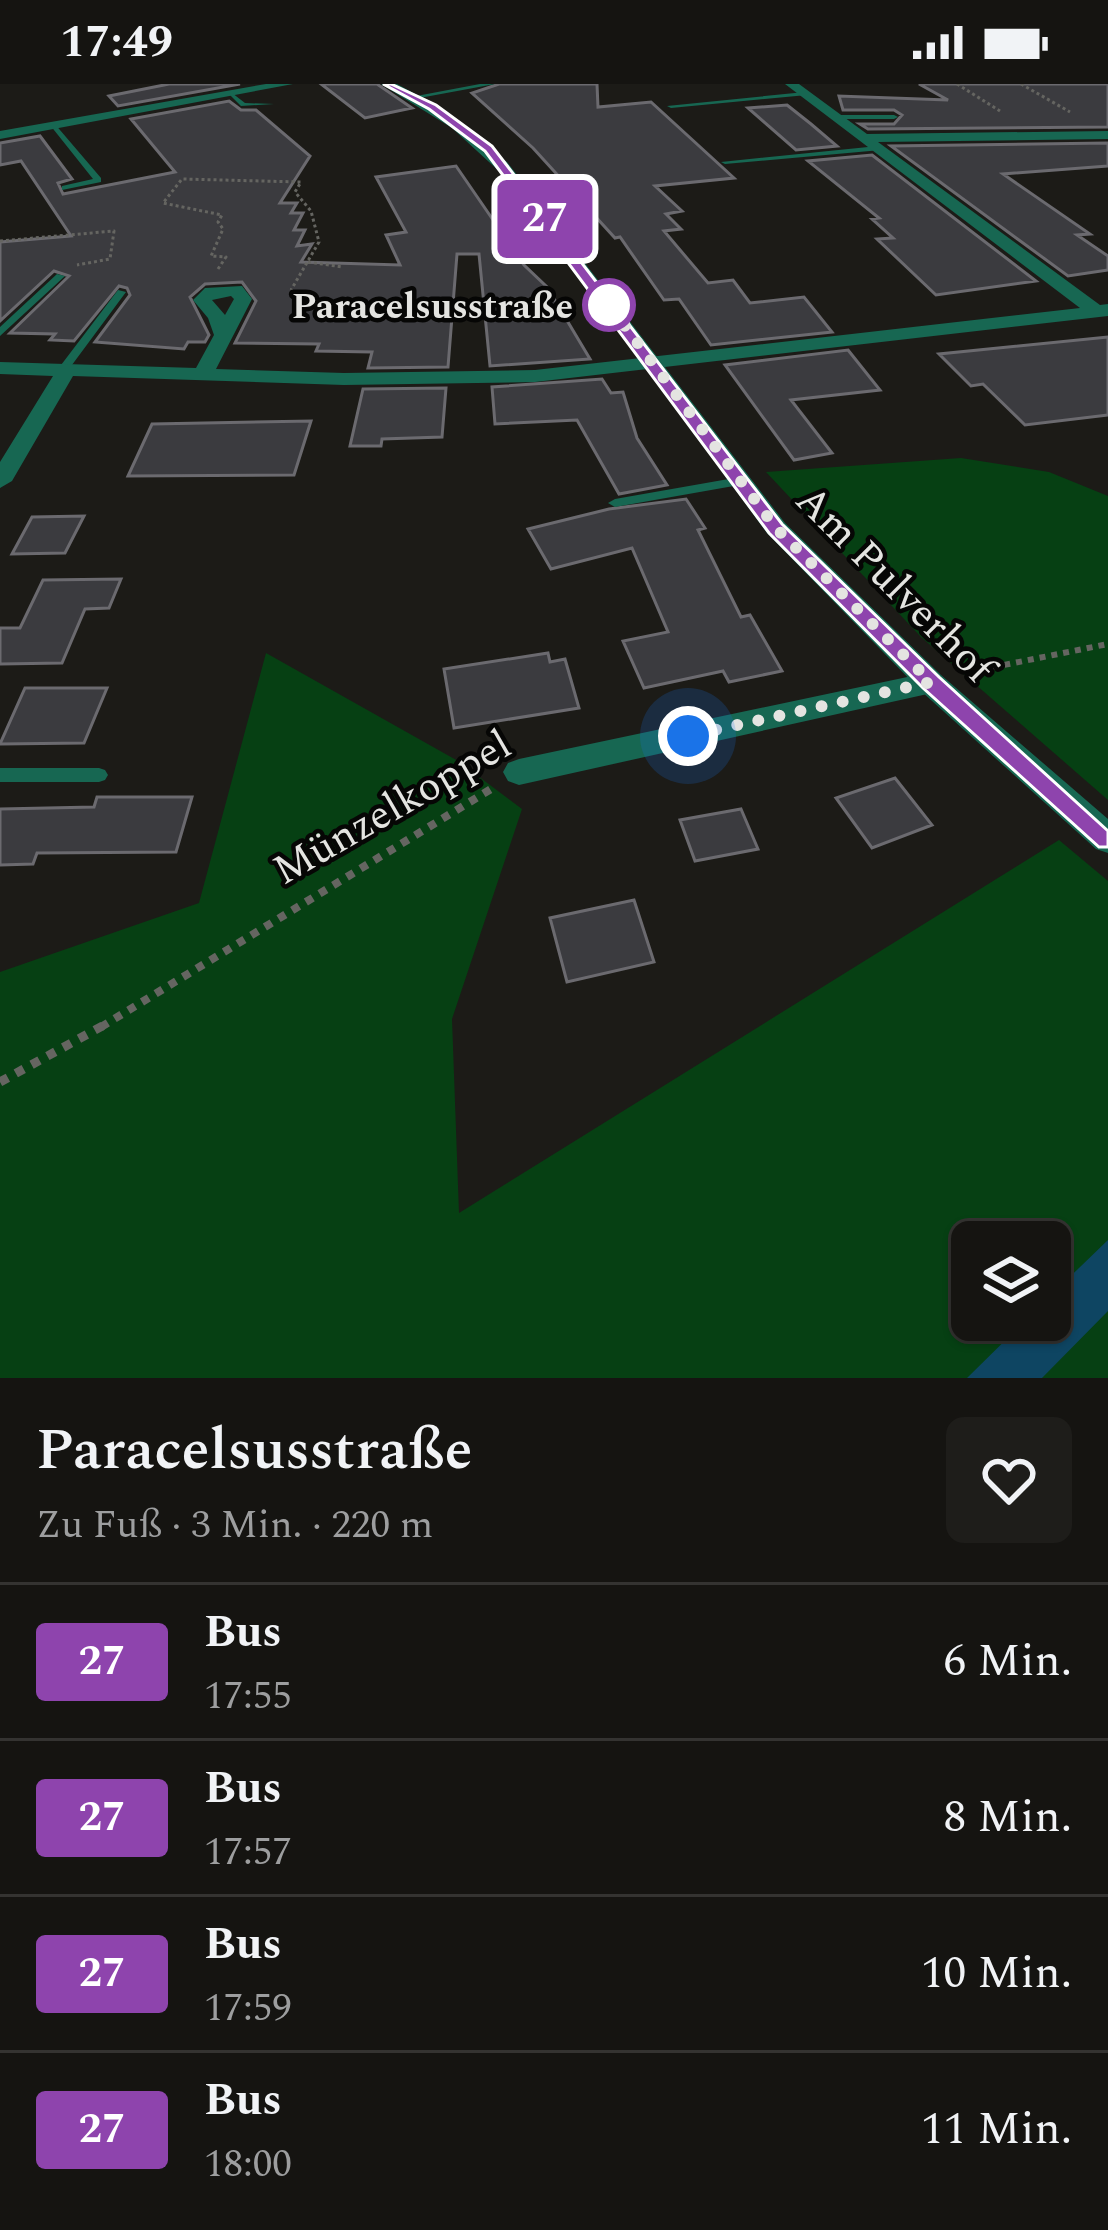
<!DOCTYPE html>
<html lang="de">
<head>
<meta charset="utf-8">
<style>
	body { margin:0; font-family:Spectral,serif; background:#1e1d1a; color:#f1f3f6; height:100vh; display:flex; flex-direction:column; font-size:45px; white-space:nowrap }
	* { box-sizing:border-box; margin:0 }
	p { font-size:39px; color:#9d9e9f }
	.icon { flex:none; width:66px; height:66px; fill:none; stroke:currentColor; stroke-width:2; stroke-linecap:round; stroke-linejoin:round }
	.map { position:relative; height:1294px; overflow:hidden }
	.panel { display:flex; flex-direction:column; background:#151411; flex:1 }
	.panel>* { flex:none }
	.badge { padding:0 24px; border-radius:9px; font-size:42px; line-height:78px }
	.controls { position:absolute; left:951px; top:1137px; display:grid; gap:24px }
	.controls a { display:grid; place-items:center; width:120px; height:120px; border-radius:18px; background:#151411; box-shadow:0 3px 9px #0004,0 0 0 3px #343331; font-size:60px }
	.you { position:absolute; width:60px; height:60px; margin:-30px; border:9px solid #fff; border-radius:50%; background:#1a73e8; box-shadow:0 0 0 18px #1a73e833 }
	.map>.badge { position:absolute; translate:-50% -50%; box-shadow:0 0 0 6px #fff }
	.round { display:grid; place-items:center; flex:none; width:126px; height:126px; border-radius:18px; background:#1e1d1a }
	.head { display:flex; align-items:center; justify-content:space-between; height:204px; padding:0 36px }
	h1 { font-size:57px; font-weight:600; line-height:90px }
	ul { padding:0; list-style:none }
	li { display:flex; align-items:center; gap:36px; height:156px; padding:0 36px; border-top:3px solid #343331 }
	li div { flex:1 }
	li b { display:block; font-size:45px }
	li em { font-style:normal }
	li .badge { min-width:132px; font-weight:700; text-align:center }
	.status { display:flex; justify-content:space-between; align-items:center; height:84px; padding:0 60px; background:#151411; direction:ltr }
	.status svg { height:33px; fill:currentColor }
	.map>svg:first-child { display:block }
	.green { fill:#064013; fill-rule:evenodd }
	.water { fill:#0e4562 }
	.building { fill:#3b3b3f; stroke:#6b6a6f; stroke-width:3 }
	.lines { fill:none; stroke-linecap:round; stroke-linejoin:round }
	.path-far3 { stroke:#656561; stroke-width:3; stroke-dasharray:3 3; stroke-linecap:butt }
	.path-far2 { stroke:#656561; stroke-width:6; stroke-dasharray:6 6; stroke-linecap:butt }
	.path-far1 { stroke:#656561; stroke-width:8; stroke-dasharray:8 8; stroke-linecap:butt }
	.path { stroke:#656561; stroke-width:9; stroke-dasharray:9 9; stroke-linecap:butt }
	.service { fill:#176752; fill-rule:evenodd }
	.minor { fill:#176752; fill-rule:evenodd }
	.tertiary { fill:#176752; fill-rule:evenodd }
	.line { fill:#8e44ad; stroke:#fff; stroke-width:3 }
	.walk { stroke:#e4e4e1; stroke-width:12; stroke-dasharray:0 21.6 }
	.stop-dot { fill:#fff; stroke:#8e44ad; stroke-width:6 }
	.labels { text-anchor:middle; stroke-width:9; stroke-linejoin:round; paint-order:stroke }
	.far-stop-label { font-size:36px; font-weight:bold; fill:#e4e4e1; stroke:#060605; text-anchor:end }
	.street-label { font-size:42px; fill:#e4e4e1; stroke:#060605 }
</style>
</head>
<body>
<div class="status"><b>17:49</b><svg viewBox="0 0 49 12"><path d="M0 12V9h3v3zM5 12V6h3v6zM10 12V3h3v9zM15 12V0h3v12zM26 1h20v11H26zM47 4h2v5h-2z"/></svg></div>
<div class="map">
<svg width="1108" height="1294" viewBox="0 0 1108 1294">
	<rect width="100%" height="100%" fill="#1c1b17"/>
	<path class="green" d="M 961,374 L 1049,388 L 1108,412 L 1108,716 L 921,553 L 766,388 Z
		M 266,569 L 458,677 L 522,725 L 452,935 L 459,1129 L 1059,756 L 1108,797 L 1108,1294 L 0,1294 L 0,888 L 199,819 ZM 972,1158 L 1050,1158 L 1050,1236 L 972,1236 Z"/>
	<path class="water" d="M 1108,1156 L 1108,1227 L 1042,1294 L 967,1294 L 1026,1236 L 1050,1236 L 1050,1212 Z"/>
	<path class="building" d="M 169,0 L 240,0 L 118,22 L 109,12 Z
		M 321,0 L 377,0 L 412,24 L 365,34 Z
		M 499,0 L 597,0 L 598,23 L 651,18 L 734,94 L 655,102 L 682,127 L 666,130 L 681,145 L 664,147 L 708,199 L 733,196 L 750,219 L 804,213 L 832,248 L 711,261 L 679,215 L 664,216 L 620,153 L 615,154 L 533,64 L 472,9 Z
		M 919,0 L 1108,0 L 1108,43 L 868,45 L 860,40 L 894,40 L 902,31 L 894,26 L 843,26 L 839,12 L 948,16 Z
		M 229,17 L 241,26 L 256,26 L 310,72 L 280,119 L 297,119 L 291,129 L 303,129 L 294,146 L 305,146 L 297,162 L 312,160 L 301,178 L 400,181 L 386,151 L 406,148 L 376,93 L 456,82 L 524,181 L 547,203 L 590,275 L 490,282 L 479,170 L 457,170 L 448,283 L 368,284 L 372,268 L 316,267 L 319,260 L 235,259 L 256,217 L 242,198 L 205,200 L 190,213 L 209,251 L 205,258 L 188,258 L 184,265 L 95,258 L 130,211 L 127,204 L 119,202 L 74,257 L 50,256 L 55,250 L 10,249 L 69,192 L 54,187 L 0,237 L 0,158 L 71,152 L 21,77 L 0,81 L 0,59 L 40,52 L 72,95 L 58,99 L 63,110 L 175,88 L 131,35 Z
		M 787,21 L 811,40 L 837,62 L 796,66 L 748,24 Z
		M 1108,59 L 1108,82 L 1003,90 L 1090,150 L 1077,151 L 1108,172 L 1108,186 L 1068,192 L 891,62 Z
		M 872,71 L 1036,197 L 936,211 L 877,155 L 893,154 L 872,135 L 879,134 L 808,77 Z
		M 1108,253 L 1108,331 L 1025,341 L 983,300 L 971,302 L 939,270 Z
		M 848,266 L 880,306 L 791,316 L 832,369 L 794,376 L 725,281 Z
		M 602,295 L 611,309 L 623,308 L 637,354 L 667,401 L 619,410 L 577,336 L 495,340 L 492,303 Z
		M 446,304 L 442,353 L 382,355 L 381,362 L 350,362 L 363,305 Z
		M 311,337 L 294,391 L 128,392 L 152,340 Z
		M 686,415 L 705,444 L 698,446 L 741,533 L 750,531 L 782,587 L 729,598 L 723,587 L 644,604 L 623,557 L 668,548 L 632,464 L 551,485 L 528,445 L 609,425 Z
		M 84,432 L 65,469 L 12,470 L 32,433 Z
		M 121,495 L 109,524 L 85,525 L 62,579 L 0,580 L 0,544 L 20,544 L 43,496 Z
		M 548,569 L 550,578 L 565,575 L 579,624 L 454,644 L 444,585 Z
		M 25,604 L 107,604 L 84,659 L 0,660 Z
		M 895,694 L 932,741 L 872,764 L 836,714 Z
		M 97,713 L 192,713 L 176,768 L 37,769 L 33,780 L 0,781 L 0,725 L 94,723 Z
		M 741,725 L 758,765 L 695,777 L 680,736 Z
		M 634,816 L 654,878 L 567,898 L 550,834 Z"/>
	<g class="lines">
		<path class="path-far3" d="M 957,0 L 1000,27
			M 1021,0 L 1070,28
			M 0,157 L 114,147 L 110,175 L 77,181
			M 308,178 L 343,183
			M 218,185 L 226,173 L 211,172 L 223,145 L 218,138 L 222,131 L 163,119 L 182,95 L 301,98 L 295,108 L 311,127 L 319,158 L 291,206"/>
		<path class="path-far2" d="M 969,588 L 1108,560"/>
		<path class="path-far1" d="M 101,943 L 491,705"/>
		<path class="path" d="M 0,998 L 106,940"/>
		<path class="service" d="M 480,0 L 495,0 L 414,15 L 411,13 Z
			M 805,8 L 807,11 L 671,24 L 667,22 Z
			M 228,9 L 232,9 L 245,19 L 274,20 L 241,22 Z
			M 836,31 L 894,31 L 898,33 L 894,35 L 833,35 Z
			M 54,39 L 101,94 L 101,98 L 62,106 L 62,102 L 93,95 L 50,41 Z
			M 878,62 L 881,66 L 725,80 L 721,78 Z
			M 57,190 L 65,192 L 0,252 L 0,243 Z
			M 118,206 L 126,208 L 66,289 L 58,289 L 58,285 Z
			M 740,393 L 746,397 L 745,400 L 615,423 L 608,419 L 615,415 Z
			M 0,684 L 99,684 L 105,686 L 108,691 L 105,696 L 99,698 L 0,698 Z"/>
		<path class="minor" d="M 266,0 L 293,0 L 0,55 L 0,47 Z
			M 785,0 L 799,0 L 867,50 L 1108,47 L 1108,55 L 878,58 L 1100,221 L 1108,220 L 1108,232 L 535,298 L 344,301 L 73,292 L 12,397 L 0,404 L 0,378 L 53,292 L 0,290 L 0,278 L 196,284 L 214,251 L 208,234 L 193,216 L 205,204 L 242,202 L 252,215 L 216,285 L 344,289 L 535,286 L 1080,224 ZM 231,212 L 234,215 L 225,231 L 212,216 Z
			M 931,588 L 945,599 L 941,607 L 519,701 L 508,697 L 503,688 L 508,679 L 519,675 Z"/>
		<path class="tertiary" d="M 381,0 L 397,0 L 428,17 L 507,78 L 785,439 L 941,591 L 1108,735 L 1108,769 L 1096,765 L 921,607 L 767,449 L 512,99 L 452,44 Z"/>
	</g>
	<path class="line" d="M 383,0 L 391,0 L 436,21 L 492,62 L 782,440 L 939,593 L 1108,747 L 1108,763 L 1099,763 L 923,604 L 769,449 L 485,67 L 429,25 Z"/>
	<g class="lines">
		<path class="walk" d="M 609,221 L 604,214 L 776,444 L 931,598 L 688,652"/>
	</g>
	<circle class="stop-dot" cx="609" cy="221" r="24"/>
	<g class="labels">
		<g class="far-stop-label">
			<text x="573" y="234">Paracelsusstraße</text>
		</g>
		<g class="street-label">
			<text transform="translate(896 499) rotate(45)" y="15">Am Pulverhof</text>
			<text transform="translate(391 722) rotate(-30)" y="15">Münzelkoppel</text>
		</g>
	</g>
</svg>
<div class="controls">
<a><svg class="icon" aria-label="layers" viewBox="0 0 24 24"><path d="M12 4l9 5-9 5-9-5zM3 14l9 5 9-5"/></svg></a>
</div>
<div class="you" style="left:688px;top:652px"></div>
<b class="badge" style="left:545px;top:135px;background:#8e44ad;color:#fff">27</b>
</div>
<section class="panel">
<div class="head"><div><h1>Paracelsusstraße</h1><p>Zu Fuß · 3 Min. · 220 m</p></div><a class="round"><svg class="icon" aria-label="heart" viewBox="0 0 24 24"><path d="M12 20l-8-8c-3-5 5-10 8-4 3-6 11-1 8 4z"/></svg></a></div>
<ul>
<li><span class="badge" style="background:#8e44ad;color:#fff">27</span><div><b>Bus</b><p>17:55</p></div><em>6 Min.</em></li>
<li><span class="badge" style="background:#8e44ad;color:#fff">27</span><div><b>Bus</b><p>17:57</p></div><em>8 Min.</em></li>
<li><span class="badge" style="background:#8e44ad;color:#fff">27</span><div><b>Bus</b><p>17:59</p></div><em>10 Min.</em></li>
<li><span class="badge" style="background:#8e44ad;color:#fff">27</span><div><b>Bus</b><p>18:00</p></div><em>11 Min.</em></li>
</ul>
</section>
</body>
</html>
